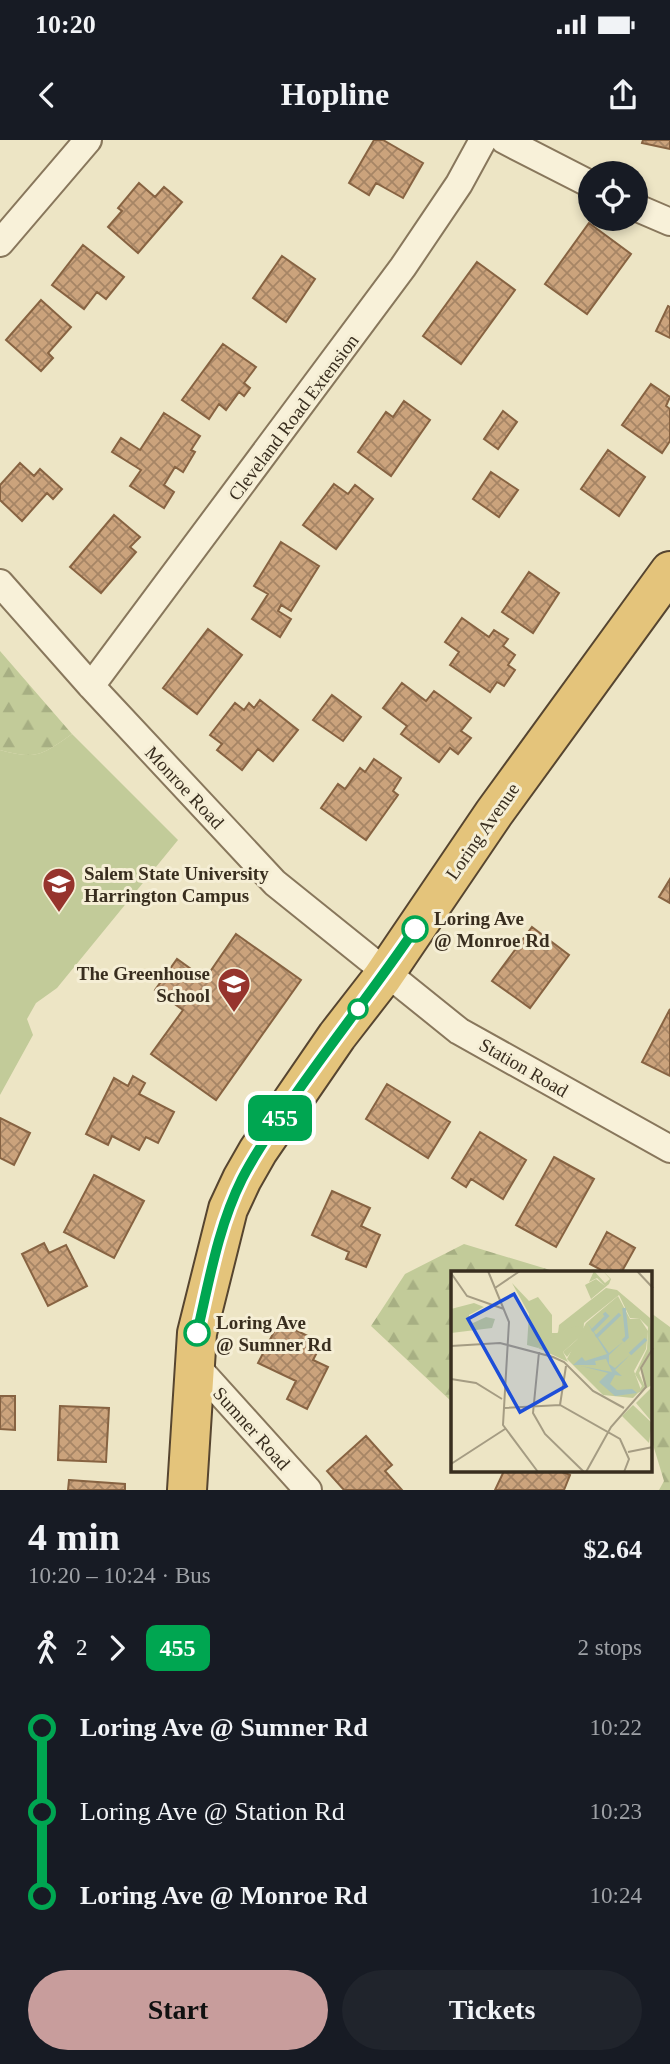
<!DOCTYPE html>
<html lang="en">
<head>
<meta charset="utf-8">
<style>
	body { margin:0; font-family:"Times New Roman",serif; background:#20242c; color:#f1f3f6; height:100vh; display:flex; flex-direction:column; font-size:26px; white-space:nowrap }
	* { box-sizing:border-box; margin:0 }
	p { font-size:23px; color:#9ea1a6 }
	.icon { flex:none; width:38px; height:38px; fill:none; stroke:currentColor; stroke-width:2; stroke-linecap:round; stroke-linejoin:round }
	.map { position:relative; height:1350px; overflow:hidden }
	.panel { display:flex; flex-direction:column; background:#171b24; flex:1 }
	.panel>* { flex:none }
	.badge { padding:0 14px; border-radius:10px; font-size:24px; line-height:46px }
	.controls { position:absolute; left:578px; top:21px; display:grid; gap:14px }
	.controls a { display:grid; place-items:center; width:70px; height:70px; border-radius:50%; background:#171b24; box-shadow:0 4px 10px #0003; font-size:35px }
	.map>.badge { position:absolute; translate:-50% -50%; box-shadow:0 0 0 4px #fff }
	.legs { display:flex; align-items:center; gap:10px; height:77px; padding:0 28px; font-size:23px }
	.legs p { margin-inline-start:auto }
	.headline { display:flex; align-items:center; justify-content:space-between; height:119px; padding:0 28px }
	h1 { font-size:38px; font-weight:600; line-height:52px }
	.cta { display:flex; gap:14px; margin-top:auto; padding:14px 28px }
	.cta a { flex:1; height:80px; border-radius:42px; background:#c89d9c; color:#111; font-size:28px; font-weight:600; line-height:80px; text-align:center }
	.cta a+a { background:#20242c; color:#f1f3f6 }
	ul { padding:0 28px; list-style:none }
	li { display:flex; align-items:center; gap:24px; height:84px; font-size:26px }
	li i { display:grid; place-items:center; width:10px; height:100%; margin:0 9px; background:currentColor }
	li i::after { content:''; width:18px; height:18px; margin:-9px; border:5px solid; border-radius:50%; background:#171b24 }
	li p { margin-inline-start:auto }
	li:first-child i { background:linear-gradient(#0000 50%,currentColor 0) }
	li:last-child i { background:linear-gradient(currentColor 50%,#0000 0) }
	.status { display:flex; justify-content:space-between; align-items:center; height:49px; padding:0 35px; background:#171b24; direction:ltr }
	.status svg { height:19px; fill:currentColor }
	header { display:flex; justify-content:space-between; align-items:center; height:91px; padding:0 28px; background:#171b24; font-size:32px; font-weight:600 }
	.map>svg:first-child { display:block }
	.grass { fill:#c2cb99 }
	.forest { fill:url(#forest-firs) }
	.building { fill:url(#building-cross-hatch); stroke:#876342; stroke-width:2 }
	.lines { fill:none; stroke-linecap:round; stroke-linejoin:round }
	.minor-casing { stroke:#88775c; stroke-width:30 }
	.trunk-casing { stroke:#564530; stroke-width:42 }
	.minor { stroke:#f8f1d9; stroke-width:26 }
	.trunk { stroke:#e4c47b; stroke-width:38 }
	.line-1-casing { stroke:#fff; stroke-width:16 }
	.line-1 { stroke:#00a651; stroke-width:10 }
	.stop-1-dot { fill:#fff; stroke:#00a651; stroke-width:3.5 }
	.labels { text-anchor:middle; stroke-width:6; stroke-linejoin:round; paint-order:stroke }
	.street-label { font-size:19px; fill:#392e1f; stroke:#f5eed5 }
	.poi-label { font-size:19px; font-weight:bold; fill:#392e1f; stroke:#f5eed5; text-anchor:start }
	.stop-label { font-size:19px; font-weight:bold; fill:#392e1f; stroke:#f5eed5; text-anchor:start }
	.inset-river { fill:none; stroke:#a7c1bb; stroke-width:3.5 }
	.inset-road { fill:none; stroke:#a59c83; stroke-width:2 }
	.view { fill:#1d4ed8; fill-opacity:0.15; stroke:#1d4ed8; stroke-width:3.5 }
	.inset-edge { fill:none; stroke:#392e1f; stroke-width:3.5 }
</style>
</head>
<body>
<div class="status"><b>10:20</b><svg viewBox="0 0 49 12"><path d="M0 12V9h3v3zM5 12V6h3v6zM10 12V3h3v9zM15 12V0h3v12zM26 1h20v11H26zM47 4h2v5h-2z"/></svg></div>
<header><svg class="icon" aria-label="back" viewBox="0 0 24 24"><path d="M15 5l-7 7 7 7"/></svg>Hopline<svg class="icon" aria-label="share" viewBox="0 0 24 24"><path d="M12 15V3M7 8l5-5 5 5M5 13v7h14v-7"/></svg></header>
<div class="map">
<svg width="670" height="1350" viewBox="0 0 670 1350">
	<defs>
		<pattern id="forest-firs" width="22" height="20" patternUnits="userSpaceOnUse" patternTransform="scale(1.75)"><rect width="22" height="20" fill="#c2cb99"/><path d="M5 1l3.5 6h-7zM16 11l3.5 6h-7z" fill="#a7af83"/></pattern>
		<pattern id="building-cross-hatch" width="8" height="8" patternUnits="userSpaceOnUse" patternTransform="scale(1.75)"><rect width="8" height="8" fill="#cba37c"/><path d="M0 0l8 8M0 8l8-8" fill="none" stroke="#a68565"/></pattern>
	</defs>
	<rect width="100%" height="100%" fill="#ede5c5"/>
	<path class="grass" d="M 72,594 L 178,700 L 57,848 L 36,863 L 27,879 L 33,895 L 0,955 L 0,610 C 37,620 42,615 72,594 Z"/>
	<path class="forest" d="M 0,511 L 72,594 C 42,615 37,620 0,610 Z
		M 464,1104 L 560,1133 L 453,1133 L 453,1263 L 371,1186 L 405,1134 Z
		M 651,1173 L 670,1187 L 670,1350 L 659,1350 L 664,1341 L 651,1298 Z"/>
	<path class="building" d="M 374,0 L 383,0 L 423,23 L 403,58 L 376,43 L 369,55 L 349,43 Z
		M 643,0 L 670,0 L 670,9 L 642,3 Z
		M 139,43 L 155,57 L 164,47 L 182,62 L 138,113 L 108,87 L 122,71 L 118,68 Z
		M 589,83 L 631,114 L 587,174 L 545,144 Z
		M 83,105 L 124,137 L 106,159 L 97,152 L 84,169 L 52,145 Z
		M 282,116 L 315,139 L 286,182 L 253,158 Z
		M 477,122 L 515,150 L 461,224 L 423,196 Z
		M 41,160 L 71,187 L 48,213 L 53,218 L 41,231 L 6,200 Z
		M 668,166 L 670,167 L 670,198 L 656,191 Z
		M 223,204 L 256,227 L 244,243 L 250,248 L 244,256 L 239,252 L 226,270 L 219,264 L 209,279 L 182,260 Z
		M 651,244 L 670,257 L 666,266 L 670,269 L 670,301 L 662,313 L 622,285 Z
		M 404,261 L 430,280 L 391,336 L 358,312 L 386,272 L 393,277 Z
		M 503,271 L 517,282 L 498,309 L 484,299 Z
		M 164,273 L 200,296 L 191,310 L 195,312 L 183,332 L 175,327 L 164,345 L 174,352 L 164,368 L 130,346 L 141,330 L 112,312 L 121,298 L 140,310 Z
		M 608,310 L 645,337 L 619,376 L 581,349 Z
		M 20,323 L 34,336 L 40,329 L 62,349 L 53,359 L 47,353 L 22,381 L 0,360 L 0,345 Z
		M 491,332 L 518,350 L 499,377 L 473,359 Z
		M 334,344 L 348,354 L 355,345 L 373,359 L 336,409 L 303,385 Z
		M 114,375 L 140,397 L 130,407 L 136,412 L 101,453 L 70,427 Z
		M 281,402 L 319,426 L 291,471 L 281,465 L 278,471 L 291,479 L 280,497 L 252,479 L 268,454 L 254,446 Z
		M 529,432 L 559,453 L 533,493 L 502,472 Z
		M 462,478 L 489,497 L 494,490 L 508,499 L 503,506 L 515,515 L 508,525 L 515,530 L 504,546 L 497,542 L 490,552 L 450,525 L 459,512 L 445,502 Z
		M 208,489 L 242,515 L 197,574 L 163,548 Z
		M 402,543 L 426,561 L 434,551 L 471,578 L 461,591 L 471,598 L 458,614 L 450,608 L 439,622 L 401,594 L 407,586 L 383,568 Z
		M 332,555 L 361,577 L 343,601 L 313,580 Z
		M 260,560 L 298,590 L 273,621 L 258,609 L 242,630 L 217,610 L 222,604 L 210,595 L 235,563 L 244,570 L 249,563 L 254,568 Z
		M 374,619 L 401,638 L 393,651 L 398,655 L 366,700 L 321,668 L 338,644 L 345,649 L 360,628 L 365,632 Z
		M 670,739 L 670,763 L 659,757 Z
		M 532,787 L 569,815 L 530,868 L 492,841 Z
		M 236,794 L 301,840 L 216,960 L 151,914 L 183,870 L 155,850 L 177,819 L 205,839 Z
		M 670,869 L 670,936 L 642,922 Z
		M 133,936 L 145,943 L 139,954 L 174,972 L 158,1003 L 146,997 L 139,1010 L 112,996 L 108,1005 L 86,994 L 114,938 L 128,946 Z
		M 387,944 L 450,982 L 428,1018 L 366,979 Z
		M 0,978 L 30,993 L 14,1025 L 0,1018 Z
		M 480,992 L 526,1020 L 503,1059 L 471,1039 L 466,1047 L 452,1038 Z
		M 554,1017 L 594,1039 L 556,1107 L 516,1085 Z
		M 94,1035 L 144,1061 L 114,1118 L 64,1092 Z
		M 332,1051 L 370,1068 L 361,1086 L 380,1095 L 366,1127 L 346,1119 L 349,1112 L 312,1095 Z
		M 607,1092 L 635,1108 L 621,1133 L 607,1133 L 590,1124 Z
		M 44,1103 L 49,1113 L 66,1105 L 87,1146 L 48,1166 L 22,1114 Z
		M 279,1182 L 322,1203 L 313,1220 L 328,1227 L 307,1269 L 287,1259 L 296,1241 L 258,1223 Z
		M 0,1256 L 15,1256 L 15,1290 L 0,1289 Z
		M 60,1266 L 109,1268 L 106,1322 L 58,1320 Z
		M 366,1296 L 392,1325 L 385,1331 L 402,1350 L 344,1350 L 327,1331 Z
		M 504,1331 L 560,1331 L 570,1335 L 564,1350 L 495,1350 Z
		M 69,1340 L 125,1344 L 125,1350 L 68,1350 Z"/>
	<g class="lines">
		<defs>
			<path id="minor" d="M 504,0 L 590,44
				M 635,67 L 670,82
				M 0,103 L 88,0
				M 0,443 L 91,546 L 275,743 L 459,891 L 670,1009
				M 91,546 L 403,127 L 459,44 L 483,0
				M 196,1226 L 308,1350"/>
			<path id="trunk" d="M 187,1350 L 197,1193 L 228,1069 L 242,1039 L 258,1011 L 337,896 L 382,838 L 494,673 L 670,431"/>
		</defs>
		<use href="#minor" class="minor-casing"/>
		<use href="#trunk" class="trunk-casing"/>
		<use href="#minor" class="minor"/>
		<use href="#trunk" class="trunk"/>
	</g>
	<g class="lines">
		<defs>
			<path id="line-1" d="M 197,1193 C 209,1142 218,1087 242,1039 C 254,1015 269,994 284,971 C 326,909 373,851 415,789"/>
		</defs>
		<use href="#line-1" class="line-1-casing"/>
		<use href="#line-1" class="line-1"/>
	</g>
	<defs>
		<symbol id="university-pin" viewBox="-11 -11 22 30"><path d="M0 17L-7.5 6A9.5 9.5 0 1 1 7.5 6Z" fill="#96342d" stroke="#f5eed5"/><path d="M0-5L7-2L0 1L-7-2ZM-4 1L0 2.5L4 1V4Q0 6-4 4Z" fill="#fff"/></symbol>
		<symbol id="school-pin" viewBox="-11 -11 22 30"><path d="M0 17L-7.5 6A9.5 9.5 0 1 1 7.5 6Z" fill="#96342d" stroke="#f5eed5"/><path d="M0-5L7-2L0 1L-7-2ZM-4 1L0 2.5L4 1V4Q0 6-4 4Z" fill="#fff"/></symbol>
	</defs>
	<g fill-rule="evenodd">
		<use href="#university-pin" x="40" y="725" width="38" height="52"/>
		<use href="#school-pin" x="215" y="825" width="38" height="52"/>
	</g>
	<g class="stop-1-dot">
		<circle cx="415" cy="789" r="12"/>
		<circle cx="358" cy="869" r="9"/>
		<circle cx="197" cy="1193" r="12"/>
	</g>
	<g class="labels">
		<g class="street-label">
			<text transform="translate(293 277) rotate(-53)" y="7">Cleveland Road Extension</text>
			<text transform="translate(185 647) rotate(47)" y="7">Monroe Road</text>
			<text transform="translate(482 691) rotate(-55)" y="7">Loring Avenue</text>
			<text transform="translate(524 927) rotate(30)" y="7">Station Road</text>
			<text transform="translate(252 1288) rotate(48)" y="7">Sumner Road</text>
		</g>
		<g class="poi-label">
			<text x="84" y="740">Salem State University<tspan x="84" dy="22">Harrington Campus</tspan></text>
			<text x="210" y="840" text-anchor="end">The Greenhouse<tspan x="210" dy="22">School</tspan></text>
		</g>
		<g class="stop-label">
			<text x="434" y="785">Loring Ave<tspan x="434" dy="22">@ Monroe Rd</tspan></text>
			<text x="216" y="1189">Loring Ave<tspan x="216" dy="22">@ Sumner Rd</tspan></text>
		</g>
	</g>
	<g transform="translate(451 1131)">
		<rect width="201" height="201" fill="#ede5c5"/>
		<path d="M 143,0 L 154,12 L 159,8 L 152,0 L 160,8 L 158,13 L 140,28 L 134,14 L 145,8 L 154,15 L 146,7 L 138,11 ZM 61,12 L 78,30 L 87,26 L 101,44 L 101,62 L 107,62 L 108,54 L 155,17 L 166,19 L 199,47 L 201,76 L 188,102 L 193,114 L 190,99 L 201,78 L 201,114 L 187,122 L 191,115 L 184,103 L 196,78 L 197,56 L 189,48 L 179,47 L 168,24 L 133,52 L 132,65 L 116,86 L 112,81 L 128,67 L 125,58 L 104,65 L 87,77 L 76,74 L 78,43 Z" fill="#c2cb99"/>
		<path d="M 23,32 L 33,36 L 18,44 L 18,49 L 22,52 L 35,46 L 44,48 L 41,57 L 0,62 L 0,38 ZM 126,55 L 130,56 L 130,65 L 112,81 L 117,91 L 87,77 L 110,59 Z" fill="#c2cb99"/>
		<path d="M 167,25 L 179,48 L 189,48 L 197,60 L 195,78 L 183,100 L 190,119 L 182,127 L 152,124 L 116,88 L 135,52 ZM 201,116 L 202,116 L 201,151 L 185,132 Z" fill="#c2cb99"/>
		<path d="M 182,134 L 201,152 L 198,172 L 171,145 Z" fill="#c2cb99"/>
		<path d="M 136,51 L 158,82 L 173,70 L 158,84 L 158,93 L 164,97 L 179,84 L 164,99 L 171,105 L 164,104 L 159,113 L 166,119 L 181,118 L 186,122 L 164,125 L 148,111 L 157,102 L 130,95 L 161,101 L 155,88 L 144,90 L 145,94 L 122,94 L 131,86 L 134,90 L 156,83 Z" fill="#a7c1bb"/>
		<path class="inset-river" d="M 141,60 L 156,45 L 153,42M 145,66 L 169,43M 172,70 L 176,66 L 173,37M 179,83 L 195,68"/>
		<path class="inset-road" d="M 37,0 L 58,51 L 52,154 L 87,201M 186,0 L 202,17M 0,2 L 16,25 L 53,38M 44,17 L 69,0M 0,75 L 49,72 L 102,86 L 113,91 L 142,120 L 173,137M 88,81 L 82,142 L 94,163 L 133,201M 0,108 L 25,112 L 51,128M 109,134 L 115,95M 53,137 L 109,134 L 169,168 L 178,188 L 173,201M 177,181 L 202,176M 0,193 L 54,158M 135,201 L 160,156 L 195,116 L 190,97 L 202,77"/>
		<path class="view" d="M 63,23 L 115,115 L 69,141 L 17,48 Z"/>
		<rect width="201" height="201" class="inset-edge"/>
	</g>
</svg>
<div class="controls">
<a><svg class="icon" aria-label="locate" viewBox="0 0 24 24"><circle cx="12" cy="12" r="6"/><path d="M12 2v4M12 18v4M2 12h4M18 12h4"/></svg></a>
</div>
<b class="badge" style="left:280px;top:978px;background:#00a651;color:#fff">455</b>
</div>
<section class="panel">
<div class="headline"><div><h1>4 min</h1><p>10:20 – 10:24 · Bus</p></div><b>$2.64</b></div>
<div class="legs"><svg class="icon" aria-label="walk" viewBox="0 0 24 24"><circle cx="13" cy="4" r="2"/><path d="M13 8l-2 6 4 7M11 14l-3 7M7 12l3-4h3l4 4"/></svg>2<svg class="icon" aria-label="forward" viewBox="0 0 24 24"><path d="M9 5l7 7-7 7"/></svg><b class="badge" style="background:#00a651;color:#fff">455</b><p>2 stops</p></div>
<ul>
<li><i style="color:#00a651"></i><b>Loring Ave @ Sumner Rd</b><p>10:22</p></li>
<li><i style="color:#00a651"></i><span>Loring Ave @ Station Rd</span><p>10:23</p></li>
<li><i style="color:#00a651"></i><b>Loring Ave @ Monroe Rd</b><p>10:24</p></li>
</ul>
<div class="cta"><a>Start</a><a>Tickets</a></div>
</section>
</body>
</html>
